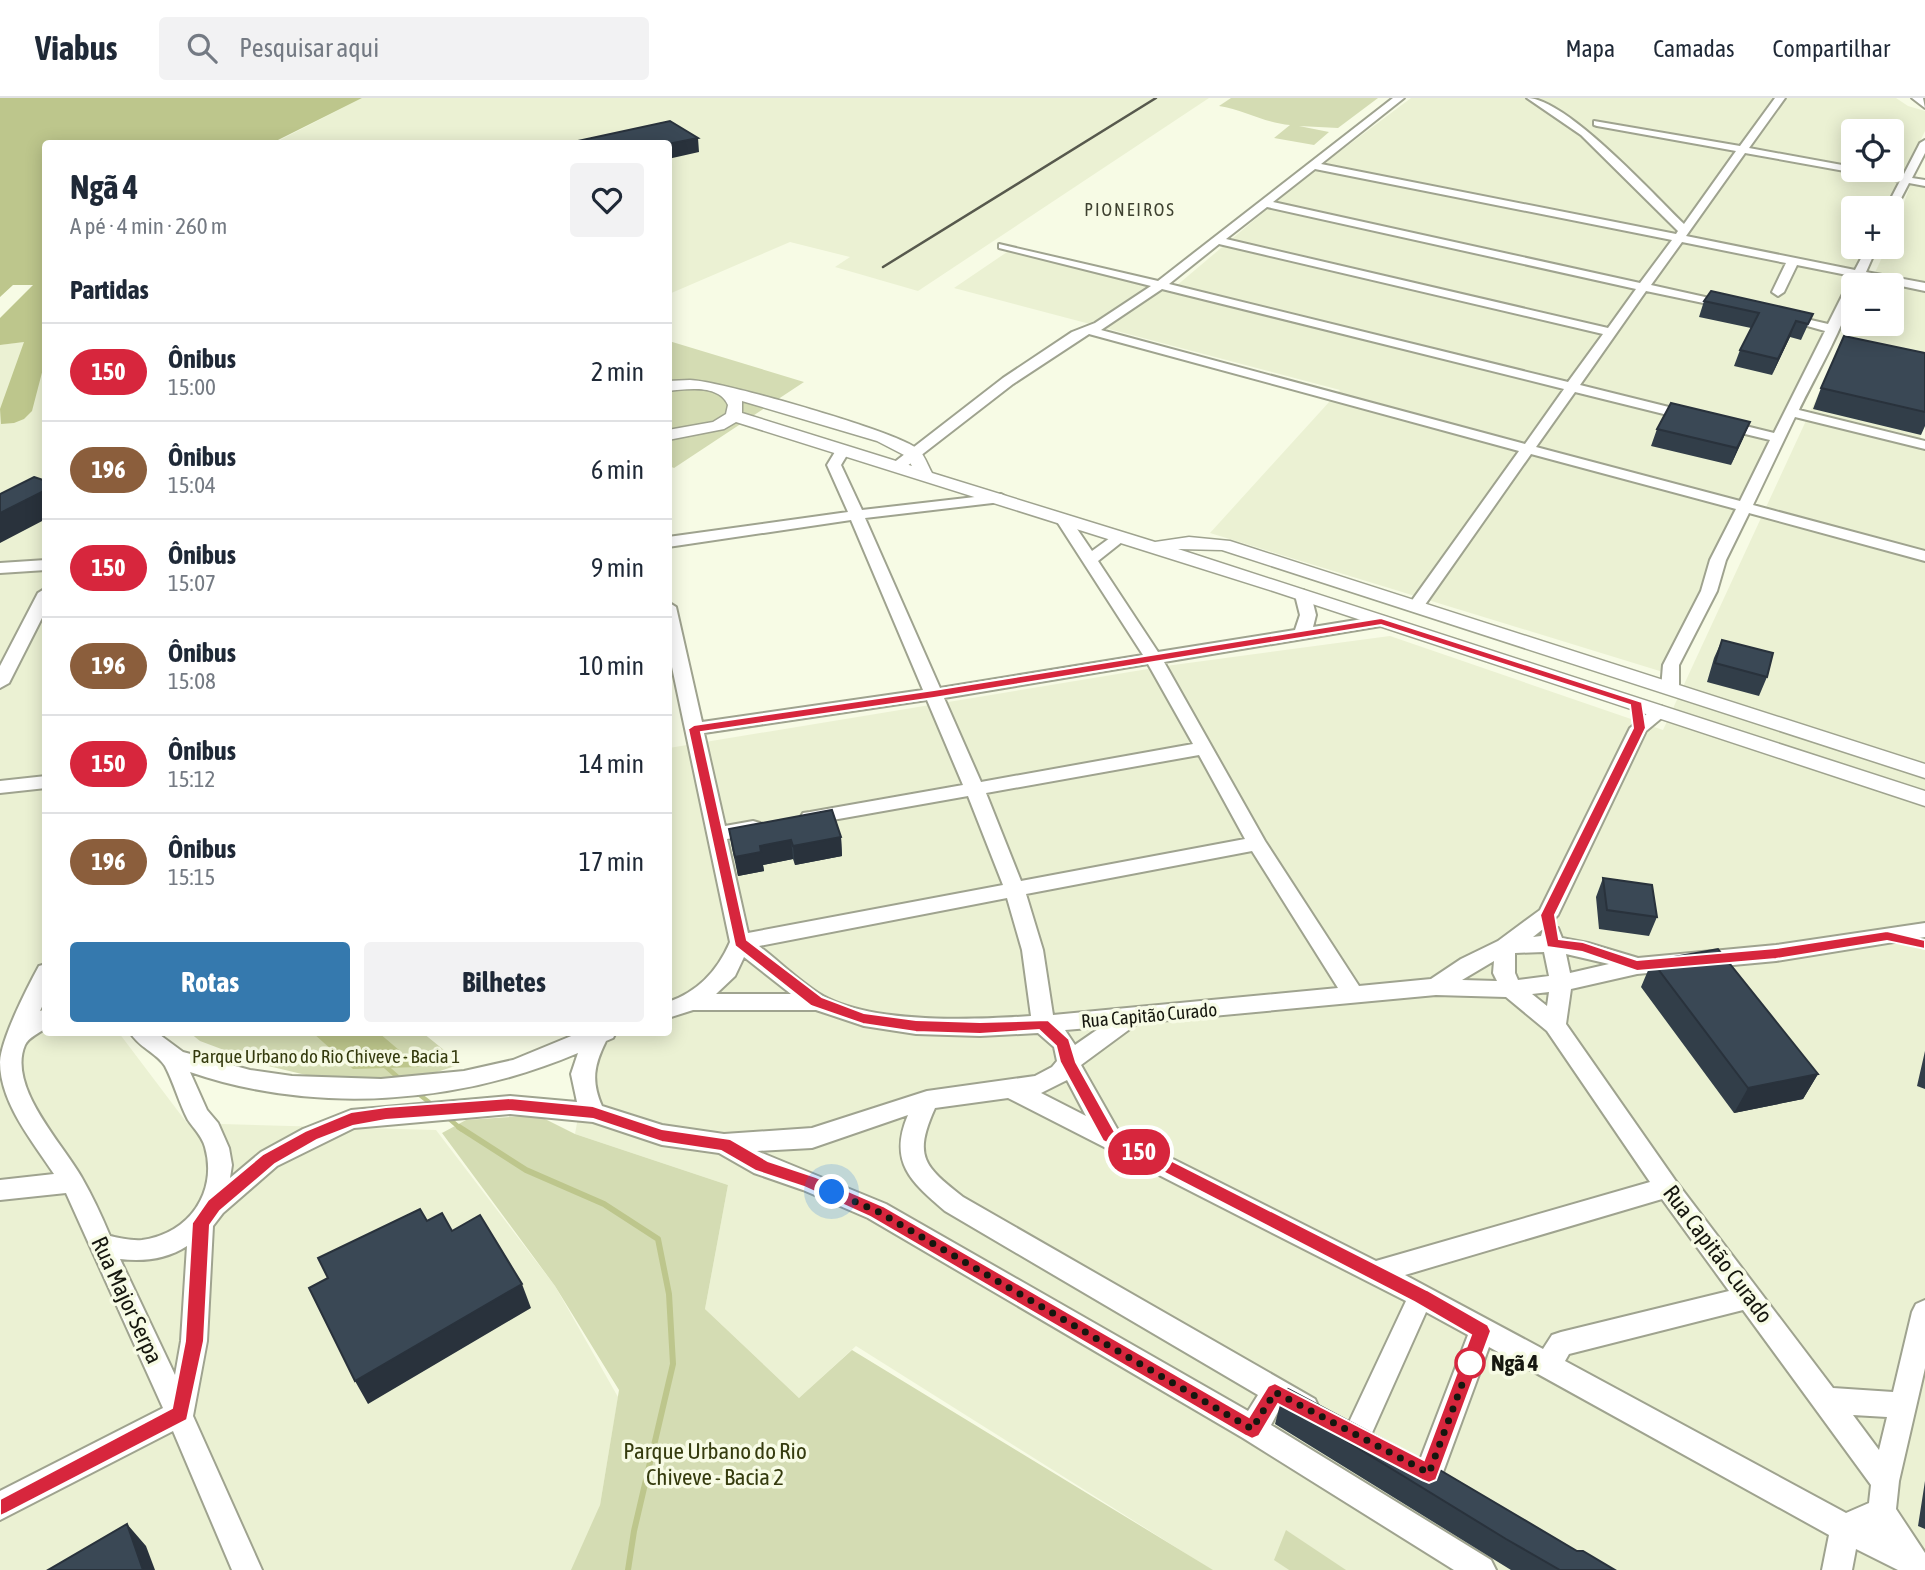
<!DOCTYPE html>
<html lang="pt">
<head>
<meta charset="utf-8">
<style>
	body { margin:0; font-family:"Asap Condensed",sans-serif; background:#f2f2f3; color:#1f2937; height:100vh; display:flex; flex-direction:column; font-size:26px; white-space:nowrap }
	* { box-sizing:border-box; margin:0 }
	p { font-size:23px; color:#747a83 }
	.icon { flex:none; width:38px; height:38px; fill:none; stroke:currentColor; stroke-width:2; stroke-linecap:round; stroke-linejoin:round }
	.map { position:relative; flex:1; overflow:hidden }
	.drawer { position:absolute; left:42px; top:42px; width:630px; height:896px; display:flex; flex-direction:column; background:#fff; border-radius:7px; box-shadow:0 4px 18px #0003 }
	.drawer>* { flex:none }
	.badge { padding:0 14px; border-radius:23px; font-size:24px; line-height:46px }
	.fabs { position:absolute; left:1841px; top:21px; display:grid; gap:14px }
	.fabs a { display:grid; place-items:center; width:63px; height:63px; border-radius:7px; background:#fff; box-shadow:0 4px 18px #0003; font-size:35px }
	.you { position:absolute; width:35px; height:35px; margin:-18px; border:5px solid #fff; border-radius:50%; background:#1a73e8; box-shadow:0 0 0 10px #1a73e833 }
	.map>.badge { position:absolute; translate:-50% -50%; box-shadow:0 0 0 4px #fff }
	h2 { padding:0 28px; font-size:26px; line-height:63px }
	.round { display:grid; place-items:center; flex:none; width:74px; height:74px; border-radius:7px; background:#f2f2f3 }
	.head { display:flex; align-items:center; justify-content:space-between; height:119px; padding:0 28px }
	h1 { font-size:33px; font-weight:700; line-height:52px }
	.action { display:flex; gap:14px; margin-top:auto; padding:14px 28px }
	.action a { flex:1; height:80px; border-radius:7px; background:#3579ae; color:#fff; font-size:28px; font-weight:700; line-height:80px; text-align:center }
	.action a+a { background:#f2f2f3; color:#1f2937 }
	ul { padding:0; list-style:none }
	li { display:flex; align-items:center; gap:21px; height:98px; padding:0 28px; border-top:2px solid #e0e1e3 }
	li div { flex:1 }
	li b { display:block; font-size:26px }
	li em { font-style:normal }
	li .badge { min-width:77px; font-weight:700; text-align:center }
	header { display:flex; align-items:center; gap:42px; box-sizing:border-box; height:98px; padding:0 35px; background:#fff; border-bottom:2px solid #e0e1e3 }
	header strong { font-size:33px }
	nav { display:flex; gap:38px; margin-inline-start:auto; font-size:24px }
	.search { width:490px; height:63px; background:#f2f2f3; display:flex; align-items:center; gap:18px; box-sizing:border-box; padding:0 24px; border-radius:7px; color:#747a83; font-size:26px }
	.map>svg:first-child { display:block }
	.built { fill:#ebf1d3; fill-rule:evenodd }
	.green { fill:#d4dcb3 }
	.water { fill:#bdc68c }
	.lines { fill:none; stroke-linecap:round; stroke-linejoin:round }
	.stream-far1 { stroke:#bdc68c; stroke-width:4.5 }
	.stream { stroke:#bdc68c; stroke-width:6 }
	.minor-casing { stroke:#9fa38f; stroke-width:4 }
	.tertiary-casing { stroke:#9fa38f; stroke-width:3 }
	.minor { fill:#fff; fill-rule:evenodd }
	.tertiary { fill:#fff; fill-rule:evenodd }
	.rail { stroke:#57594d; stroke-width:2.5 }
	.wall { fill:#323e49 }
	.shaded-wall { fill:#29323c }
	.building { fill:#3a4855; stroke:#29323c; stroke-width:2 }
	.line { fill:#d7263d; stroke:#fff; stroke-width:2 }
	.walk { stroke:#16170f; stroke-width:7; stroke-dasharray:0 12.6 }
	.stop-dot { fill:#fff; stroke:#d7263d; stroke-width:3.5 }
	.labels { text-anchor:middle; stroke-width:7; stroke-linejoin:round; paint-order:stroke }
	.far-neighbourhood-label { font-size:18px; letter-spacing:2px; fill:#3e4130; stroke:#f7fbe5 }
	.street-label { font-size:19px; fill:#16170f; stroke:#f7fbe5 }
	.park-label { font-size:19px; fill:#353b0e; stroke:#f7fbe5 }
	.near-street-label { font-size:23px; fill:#16170f; stroke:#f7fbe5 }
	.near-stop-label { font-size:23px; font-weight:bold; fill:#16170f; stroke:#f7fbe5; text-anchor:start }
	.near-park-label { font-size:23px; fill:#353b0e; stroke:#f7fbe5 }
</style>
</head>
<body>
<header>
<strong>Viabus</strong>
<div class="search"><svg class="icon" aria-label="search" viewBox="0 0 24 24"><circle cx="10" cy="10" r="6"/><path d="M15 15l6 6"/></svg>Pesquisar aqui</div>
<nav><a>Mapa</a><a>Camadas</a><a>Compartilhar</a></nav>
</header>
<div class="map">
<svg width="1925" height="1472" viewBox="0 0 1925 1472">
	<rect width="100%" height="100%" fill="#f7fbe5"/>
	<path class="built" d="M 362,0 L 1209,0 L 918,193 L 835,169 L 850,159 L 790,144 L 669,196 L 668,46 L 272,46 Z
		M 1411,0 L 1896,0 L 1908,8 L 1925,13 L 1925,33 L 1888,110 L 1853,110 L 1853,149 L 1869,149 L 1663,574 L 1210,435 L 1340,292 L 954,190 L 1010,152 L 1169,194 L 1298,85 ZM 1853,33 L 1892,33 L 1892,72 L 1853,72 Z
		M 1911,85 L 1925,87 L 1925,326 L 1921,335 L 1919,352 L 1925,353 L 1925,1472 L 1342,1472 L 1275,1462 L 1289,1472 L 1212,1472 L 856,1248 L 799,1300 L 705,1211 L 728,1087 L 575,1036 L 593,935 L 668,934 L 669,650 L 1166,568 L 1390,538 L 1663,632 L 1853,221 L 1853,226 L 1892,226 L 1892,187 L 1869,187 L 1887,149 L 1892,149 L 1892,138 Z
		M 45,241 L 46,934 L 119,935 L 187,1025 L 436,1032 L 555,1188 L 618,1299 L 600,1407 L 577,1472 L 0,1472 L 0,247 Z"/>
	<path class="green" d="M 1231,0 L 1378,0 L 1338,30 L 1299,28 L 1329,34 L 1314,47 L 1274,40 L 1290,27 C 1265,25 1244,12 1219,8 Z
		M 669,243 L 804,284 L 674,370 L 669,368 Z
		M 190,935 L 423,935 L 461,966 L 425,978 L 323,981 L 264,967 L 200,943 Z
		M 537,1017 L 575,1036 L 728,1087 L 705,1211 L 799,1300 L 852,1252 L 1213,1472 L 571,1472 L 600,1407 L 619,1292 L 555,1188 L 442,1035 L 466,1022 Z
		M 1286,1432 L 1346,1472 L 1289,1472 L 1274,1462 Z"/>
	<path class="water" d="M 0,0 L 362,0 L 272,45 L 46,46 L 45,263 L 32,313 L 24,321 L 14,325 L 1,326 L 0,311 L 24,244 L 0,247 L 0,220 L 33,187 L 13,187 L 0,199 Z
		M 313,935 L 379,935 L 419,969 L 353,971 Z"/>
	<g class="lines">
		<path class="stream-far1" d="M 384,967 L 401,982
			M 416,994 L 434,1008
			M 446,1018 L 461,1031"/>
		<path class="stream" d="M 459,1029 L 526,1072 L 604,1106 L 658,1141 L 669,1196 L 673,1266 L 634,1433 L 628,1472"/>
		<defs>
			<path id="minor" d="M 1393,0 L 1404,0 L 1321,66 L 1676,136 L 1678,133 L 1581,37 L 1527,0 C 1566,0 1654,97 1684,126 L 1736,53 L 1597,28 L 1594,27 L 1594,23 L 1740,48 L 1775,0 L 1785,0 L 1749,50 L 1853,69 L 1853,72 L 1903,78 L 1920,45 L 1925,42 L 1925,55 L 1912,80 L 1925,82 L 1925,88 L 1909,85 L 1896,110 L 1892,113 L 1892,110 L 1886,110 L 1900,83 L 1745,55 L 1686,138 L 1855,172 L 1867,149 L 1877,149 L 1866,174 L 1925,185 L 1925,193 L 1863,180 L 1859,187 L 1853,187 C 1853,214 1813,282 1799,312 L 1925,343 L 1925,351 L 1795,319 L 1753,407 L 1925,453 L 1925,463 L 1749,415 L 1726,462 L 1717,493 L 1679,567 L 1679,591 L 1670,596 L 1661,591 L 1663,567 L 1701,493 L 1710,462 L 1736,411 L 1531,356 L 1422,511 L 1410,511 L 1408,508 L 1519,353 L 1089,236 L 1013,286 L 902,372 L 892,372 L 892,366 L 1003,280 L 1072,234 L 1095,225 L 1151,188 L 999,150 L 999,146 L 1158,183 ZM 1315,71 L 1672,142 L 1640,185 L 1273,104 ZM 1267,109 L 1636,191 L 1608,230 L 1226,141 ZM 1682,144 L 1786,165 L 1772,194 L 1778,198 L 1784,194 L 1797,167 L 1852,178 L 1828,226 L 1785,216 L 1779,220 L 1825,233 L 1774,335 L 1721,322 L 1714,326 L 1716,329 L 1770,342 L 1740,403 L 1536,349 L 1575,294 L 1692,323 L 1697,322 L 1697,316 L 1580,287 L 1646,193 L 1732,211 L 1732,205 L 1651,187 ZM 1219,146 L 1603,236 L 1568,284 L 1169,186 ZM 1162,191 L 1564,291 L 1525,346 L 1101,232 Z
				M 1912,0 L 1923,0 L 1925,10 Z
				M 843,348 L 850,352 L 841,367 L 862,412 L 1001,396 L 1008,400 L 1001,404 L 865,420 L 940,590 L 1143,557 L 1056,422 L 1064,417 L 1069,419 L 1092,453 L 1114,437 L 1124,437 L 1127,440 L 1098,463 L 1158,554 L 1295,532 L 1300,517 L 1295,497 L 1303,492 L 1311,497 L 1316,517 L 1313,529 L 1381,518 L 1387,520 L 1389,523 L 1381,528 L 1164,564 L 1265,743 L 1359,888 L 1431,881 L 1461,861 L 1498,843 L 1540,812 L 1630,630 L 1655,609 L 1661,608 L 1670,613 L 1646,633 L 1558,817 L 1546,829 L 1558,830 L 1562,840 L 1588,845 L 1638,860 L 1776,847 L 1925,825 L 1925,839 L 1776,863 L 1637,876 L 1571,891 L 1566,926 L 1675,1082 L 1833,1290 L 1893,1294 L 1912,1214 L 1916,1206 L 1925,1202 L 1925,1270 L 1899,1383 L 1896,1411 L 1925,1455 L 1925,1472 L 1898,1472 L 1856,1451 L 1852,1472 L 1822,1472 L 1829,1437 L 1489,1249 L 1439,1385 L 1429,1389 L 1419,1385 L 1415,1375 L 1468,1237 L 1426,1214 L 1367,1346 L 1357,1350 L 1347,1346 L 1343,1337 L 1406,1203 L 1008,1000 L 935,1010 C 913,1059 924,1068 963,1099 L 1315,1301 L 1319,1310 L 1315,1319 L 1305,1323 L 1280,1310 L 1271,1327 L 1491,1462 L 1496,1472 L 1454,1472 L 1243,1340 L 868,1120 L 803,1092 L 754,1075 L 719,1055 L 662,1047 L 593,1024 L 510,1016 L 354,1030 L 277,1068 L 223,1115 L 213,1128 L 207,1243 L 193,1318 L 262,1472 L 232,1472 L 173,1333 L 0,1422 L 0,1393 L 163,1310 L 66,1095 L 0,1102 L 0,1082 L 54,1076 C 33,1044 0,1005 0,964 C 1,941 27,890 39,868 L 46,866 L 46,900 L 40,913 L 46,911 L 46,930 C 39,935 28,940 25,947 C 7,989 63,1046 82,1080 C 93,1099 102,1119 110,1138 C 120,1140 132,1143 142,1142 C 189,1136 218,1094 205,1049 C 202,1038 194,1031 188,1022 C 179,1005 174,985 165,968 C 157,955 138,949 130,934 L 156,934 L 183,954 L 250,972 L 292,978 L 381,981 L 464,973 L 513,962 L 581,934 L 616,934 L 613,940 L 606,943 C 594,967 591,983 602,1008 L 662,1027 L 724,1036 L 812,1030 L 927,993 L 1035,978 L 1052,969 L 1057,963 L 1054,949 L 1038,935 L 980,938 L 916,936 L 864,928 L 816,912 L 693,912 L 668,920 L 668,904 C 698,894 718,872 730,844 L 668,550 L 668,504 L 676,509 L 702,624 L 923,592 L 851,422 L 668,449 L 668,439 L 848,414 L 827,367 L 838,349 ZM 1148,566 L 1193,646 L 981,684 L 944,600 ZM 927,602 L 963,687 L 810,714 L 803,715 L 800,720 L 803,725 L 810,726 L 968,698 L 1003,787 L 748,835 L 727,741 L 760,735 L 763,730 L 760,725 L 753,723 L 725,728 L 704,635 ZM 1199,657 L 1245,741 L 1021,783 L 986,695 ZM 1252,753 L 1338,890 L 1053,917 L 1043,852 L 1026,796 ZM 1007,800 L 1022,852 L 1031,918 C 974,922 874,926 823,898 C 801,885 780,864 759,848 ZM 1543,831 L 1541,838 L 1533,839 ZM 1544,854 L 1549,878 L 1518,882 L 1515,875 L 1515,855 ZM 1566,856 L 1609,866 L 1570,875 ZM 744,859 L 791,896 L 716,896 L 735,878 ZM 1494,863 L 1493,875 L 1497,883 L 1462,882 ZM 1549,894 L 1547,908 L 1532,896 ZM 1436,897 L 1506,899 L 1547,933 L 1650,1084 L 1376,1163 L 1119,1034 L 1081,967 L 1138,925 ZM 1101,929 L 1075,947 L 1065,932 ZM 578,955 L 571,976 L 577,1004 L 510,998 L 351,1012 L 303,1031 L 261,1054 L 230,1080 L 232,1067 L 229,1050 L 218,1025 L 207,1012 L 190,974 C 315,1017 458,1006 578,955 ZM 1067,982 L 1086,1018 L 1041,995 ZM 908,1017 C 888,1064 911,1084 945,1113 L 1258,1297 L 1248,1313 L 886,1106 L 757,1053 L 812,1050 ZM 1662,1101 L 1729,1193 L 1561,1234 L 1552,1237 L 1543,1251 L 1405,1177 ZM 187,1148 L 181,1243 L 175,1277 L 120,1161 C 143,1164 167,1161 187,1148 ZM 1743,1212 L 1871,1387 L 1869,1405 L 1846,1415 L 1565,1263 L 1569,1256 ZM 1853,1317 L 1887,1319 L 1879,1352 Z
				M 46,462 L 46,472 L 0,475 L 0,465 Z
				M 46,490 L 46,512 L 9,585 L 0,590 L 0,568 L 38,495 Z
				M 46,678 L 46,690 L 0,695 L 0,683 Z"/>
			<path id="tertiary" d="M 690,282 C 721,283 896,333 918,351 C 924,356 928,368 932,375 L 1155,444 L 1189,439 L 1230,443 L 1925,666 L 1925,680 L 1222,452 L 1178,451 L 1925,693 L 1925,708 L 1273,493 L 736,324 L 724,331 L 668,342 L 668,332 L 713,324 L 726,316 L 728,307 C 719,286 687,291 668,293 L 668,283 ZM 742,303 L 877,343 L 906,358 L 912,368 L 742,315 Z"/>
		</defs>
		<use href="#minor" class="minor-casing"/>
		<use href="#tertiary" class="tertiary-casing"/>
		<use href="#minor" class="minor"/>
		<use href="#tertiary" class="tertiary"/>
		<path class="rail" d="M 883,169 L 1156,0"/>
	</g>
	<path class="wall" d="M 1704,203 L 1813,216 L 1801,242 L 1790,239 L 1772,277 L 1734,268 L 1740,252 L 1751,230 L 1699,219 Z
		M 1925,255 L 1925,328 L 1921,337 L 1813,311 L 1821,290 Z
		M 1750,324 L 1731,367 L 1651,348 L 1657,331 Z
		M 1722,542 L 1767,579 L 1759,598 L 1707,584 L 1714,560 Z
		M 729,731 L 841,739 L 842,758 L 795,767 L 793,761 L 763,767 L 764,773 L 738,778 L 732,750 Z
		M 1603,780 L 1657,819 L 1649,838 L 1599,831 L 1596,799 Z
		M 1652,863 L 1818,976 L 1803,1001 L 1734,1015 L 1641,889 Z
		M 1925,953 L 1925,991 L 1917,988 Z
		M 1281,1303 L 1577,1453 L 1615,1472 L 1511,1472 L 1275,1326 Z
		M 1925,1383 L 1925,1431 L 1918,1428 Z"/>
	<path class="shaded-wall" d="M 698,40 L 699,54 L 668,61 L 668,46 Z
		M 1796,223 L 1790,239 L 1772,277 L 1778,261 Z
		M 1750,324 L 1743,341 L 1731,367 L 1737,350 Z
		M 46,392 L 46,421 L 0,445 L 0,415 Z
		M 841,739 L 842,758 L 795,767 L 793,748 Z
		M 791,742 L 793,761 L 763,767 L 764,773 L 738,778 L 735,759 L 760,748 Z
		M 1818,976 L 1803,1001 L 1734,1015 L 1748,990 Z
		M 522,1186 L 531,1210 L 368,1306 L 355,1283 Z
		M 127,1426 L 146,1448 L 155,1472 L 143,1472 Z"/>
	<path class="building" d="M 670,23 L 698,40 L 668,46 L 564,46 Z
		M 1711,193 L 1813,216 L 1808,226 L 1796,223 L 1778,261 L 1740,252 L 1759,215 L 1704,203 Z
		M 1844,238 L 1925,255 L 1925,314 L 1821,290 Z
		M 1671,305 L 1750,324 L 1737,350 L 1657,331 Z
		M 34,379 L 46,383 L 46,392 L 0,415 L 0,396 Z
		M 1722,542 L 1773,555 L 1767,579 L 1715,565 Z
		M 832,712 L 841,739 L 793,748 L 791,742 L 760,748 L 761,754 L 735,759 L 729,731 Z
		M 1603,780 L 1652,787 L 1657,819 L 1607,812 Z
		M 1718,851 L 1818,976 L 1748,990 L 1652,863 Z
		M 420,1111 L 427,1123 L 442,1115 L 452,1133 L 480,1117 L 522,1186 L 355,1283 L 309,1190 L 328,1180 L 318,1160 Z
		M 1288,1291 L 1428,1365 L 1577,1453 L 1583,1453 L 1615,1472 L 1560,1472 L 1506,1441 L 1281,1303 Z
		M 127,1426 L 143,1472 L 48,1472 Z"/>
	<path class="line" d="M 1381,520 L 1642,604 L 1646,630 L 1555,817 L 1559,841 L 1583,844 L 1637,862 L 1776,850 L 1887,833 L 1925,842 L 1925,851 L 1887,843 L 1776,861 L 1637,873 L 1582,854 L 1547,849 L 1540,817 L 1633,630 L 1630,607 L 1381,527 L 934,600 L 701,634 L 747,842 L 822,899 L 864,915 L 916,922 L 980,924 L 1048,922 L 1069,941 L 1076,964 L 1115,1034 L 1427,1192 L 1488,1227 L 1491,1233 L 1436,1382 L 1429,1385 L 1422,1382 L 1278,1306 L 1259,1338 L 1252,1341 L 1246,1338 L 870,1119 L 804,1089 L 756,1073 L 721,1053 L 662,1044 L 593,1021 L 510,1013 L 386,1022 L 353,1028 L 317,1042 L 275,1066 L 220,1113 L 210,1127 L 204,1243 L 187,1322 L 7,1415 L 0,1418 L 0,1401 L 172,1310 L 185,1243 L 192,1125 L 208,1102 L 263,1056 L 305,1033 L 351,1014 L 386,1009 L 510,1000 L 593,1008 L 662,1031 L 730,1041 L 768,1063 L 816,1079 L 883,1108 L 1249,1319 L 1268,1288 L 1275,1285 L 1424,1362 L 1471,1237 L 1414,1204 L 1103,1043 L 1060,964 L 1056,948 L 1039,932 L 980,936 L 916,934 L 863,926 L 811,908 L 735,848 L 688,631 L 694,627 L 934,592 Z"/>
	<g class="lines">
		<path class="walk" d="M 832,1094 L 877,1113 L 1252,1331 L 1275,1294 L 1429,1375 L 1473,1257 L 1470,1265"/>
	</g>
	<circle class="stop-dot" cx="1470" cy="1265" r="14"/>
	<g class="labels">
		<g class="far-neighbourhood-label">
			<text x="1130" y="118">PIONEIROS</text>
		</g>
		<g class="street-label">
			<text transform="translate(1149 917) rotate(-5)" y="7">Rua Capitão Curado</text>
		</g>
		<g class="park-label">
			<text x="326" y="965">Parque Urbano do Rio Chiveve - Bacia 1</text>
		</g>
		<g class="near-street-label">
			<text transform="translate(1718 1156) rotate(53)" y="8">Rua Capitão Curado</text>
			<text transform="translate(127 1202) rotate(65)" y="8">Rua Major Serpa</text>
		</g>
		<g class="near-stop-label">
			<text x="1491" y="1273">Ngã 4</text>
		</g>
		<g class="near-park-label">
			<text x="715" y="1361">Parque Urbano do Rio<tspan x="715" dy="26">Chiveve - Bacia 2</tspan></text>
		</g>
	</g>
</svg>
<div class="fabs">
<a><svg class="icon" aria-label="locate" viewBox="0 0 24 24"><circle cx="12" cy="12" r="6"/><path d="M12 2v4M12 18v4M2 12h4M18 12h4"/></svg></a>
<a>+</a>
<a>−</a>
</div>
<div class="you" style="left:832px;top:1094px"></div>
<b class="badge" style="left:1139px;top:1054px;background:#d7263d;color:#fff">150</b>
<section class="drawer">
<div class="head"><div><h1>Ngã 4</h1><p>A pé · 4 min · 260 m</p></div><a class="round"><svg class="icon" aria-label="heart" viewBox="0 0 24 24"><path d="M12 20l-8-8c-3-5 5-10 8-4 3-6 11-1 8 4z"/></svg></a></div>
<h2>Partidas</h2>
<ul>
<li><span class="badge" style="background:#d7263d;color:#fff">150</span><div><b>Ônibus</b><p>15:00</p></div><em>2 min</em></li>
<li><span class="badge" style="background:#8b5e3c;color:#fff">196</span><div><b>Ônibus</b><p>15:04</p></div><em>6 min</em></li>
<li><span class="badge" style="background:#d7263d;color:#fff">150</span><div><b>Ônibus</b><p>15:07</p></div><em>9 min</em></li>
<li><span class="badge" style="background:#8b5e3c;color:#fff">196</span><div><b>Ônibus</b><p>15:08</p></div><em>10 min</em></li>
<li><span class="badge" style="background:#d7263d;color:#fff">150</span><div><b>Ônibus</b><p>15:12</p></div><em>14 min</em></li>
<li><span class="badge" style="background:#8b5e3c;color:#fff">196</span><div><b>Ônibus</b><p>15:15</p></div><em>17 min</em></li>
</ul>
<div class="action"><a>Rotas</a><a>Bilhetes</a></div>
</section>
</div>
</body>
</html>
